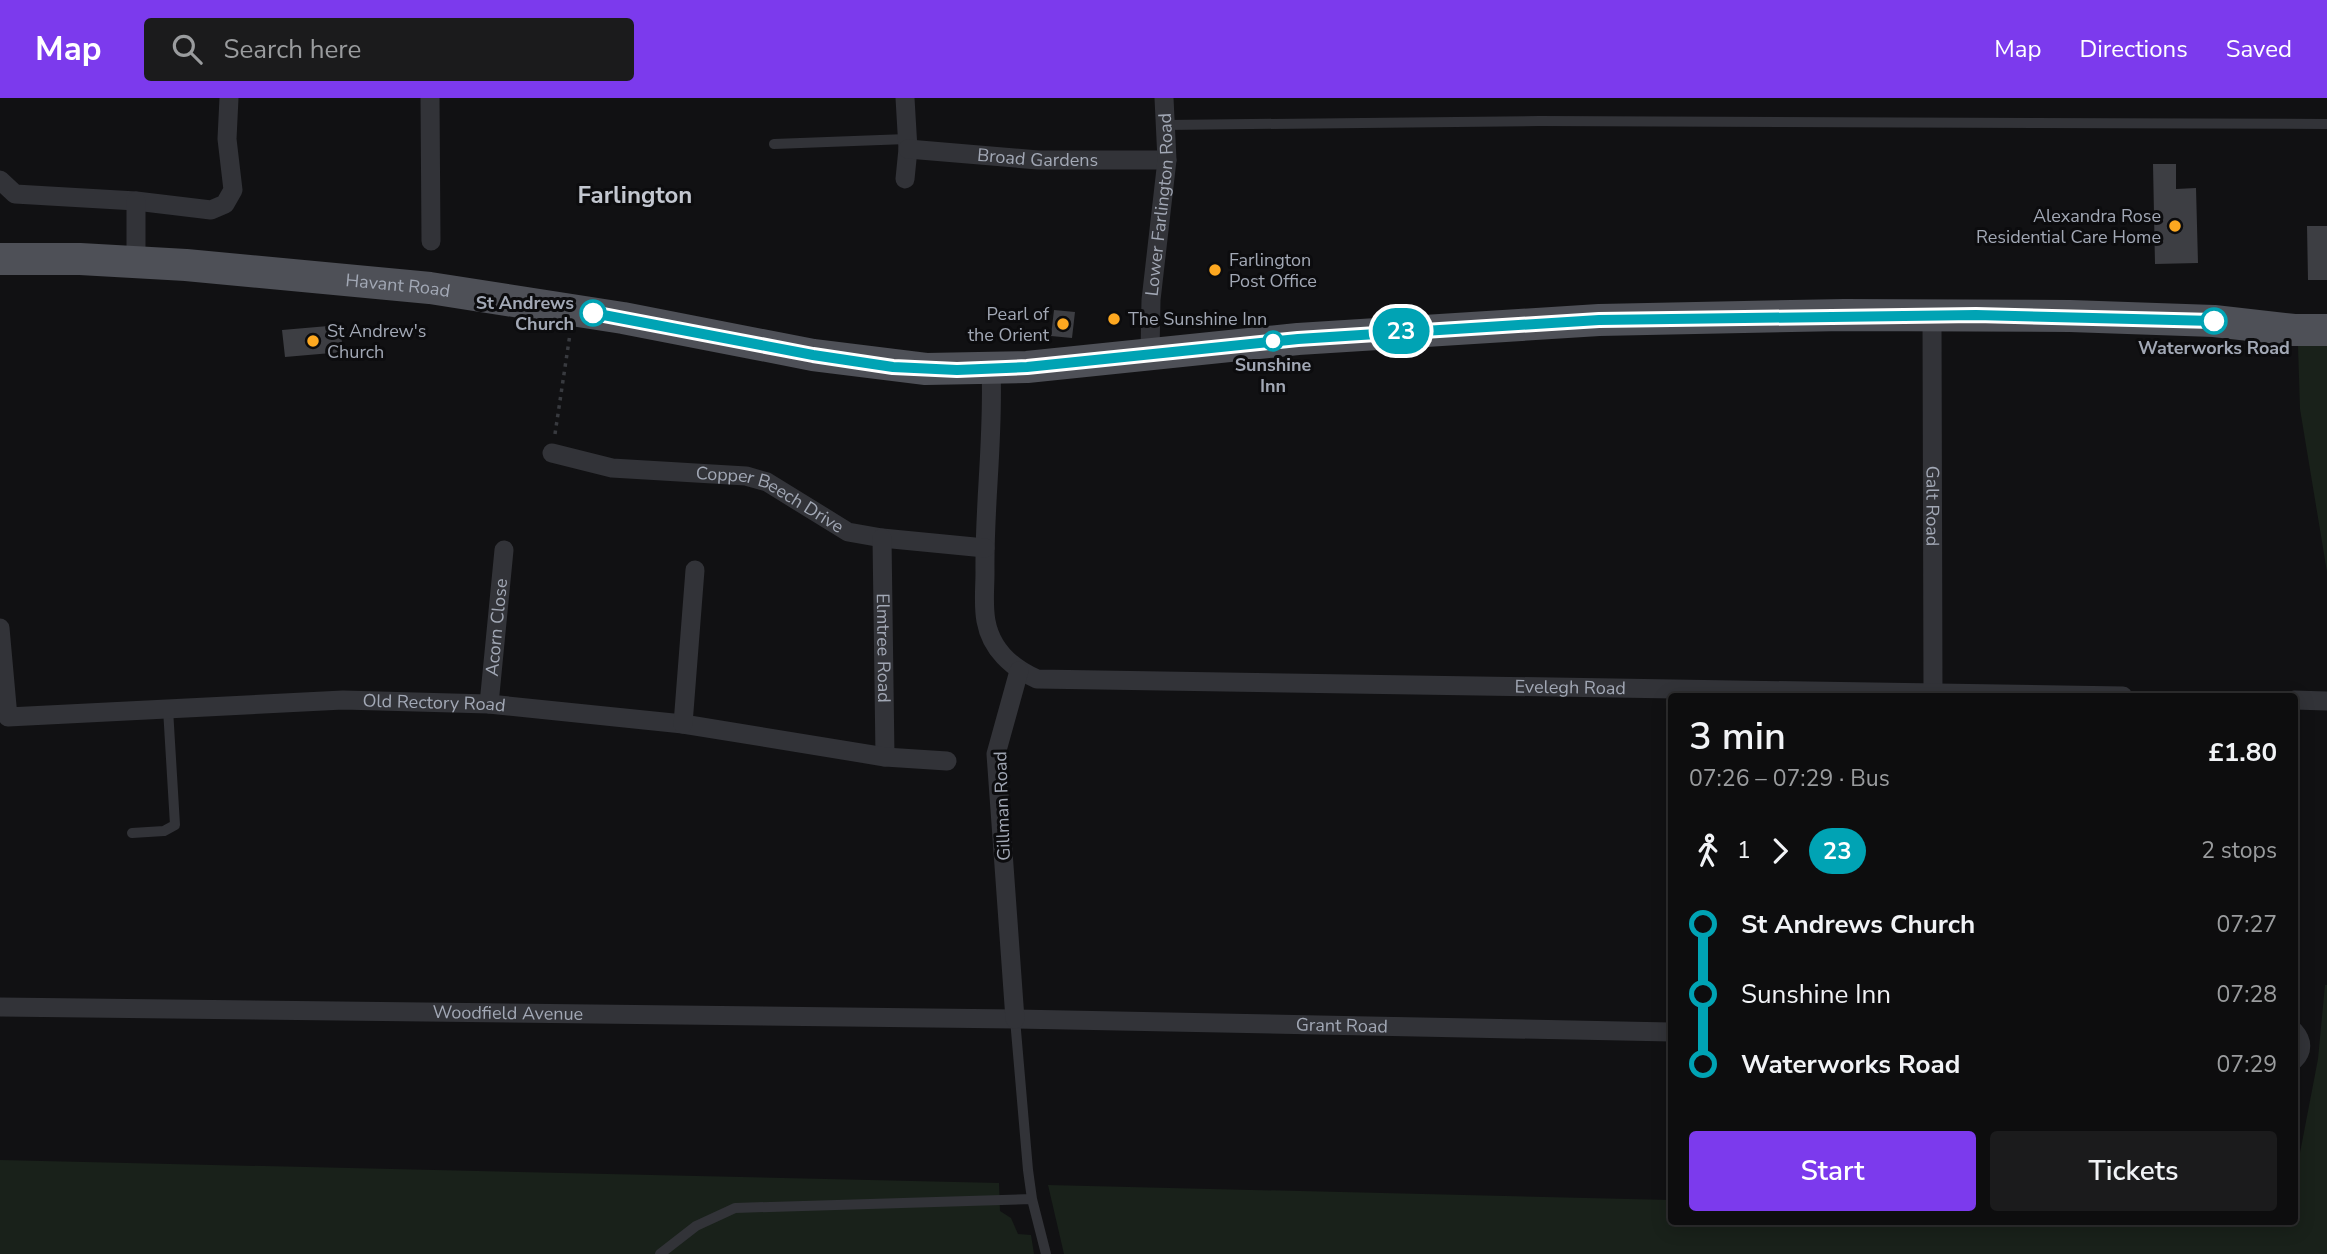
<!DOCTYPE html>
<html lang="en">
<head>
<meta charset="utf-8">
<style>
	body { margin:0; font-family:"Nunito Sans",sans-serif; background:#1b1b1c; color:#f1f3f6; height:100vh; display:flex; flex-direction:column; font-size:26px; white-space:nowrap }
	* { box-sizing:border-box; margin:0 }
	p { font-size:23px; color:#9a9c9e }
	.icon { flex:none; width:38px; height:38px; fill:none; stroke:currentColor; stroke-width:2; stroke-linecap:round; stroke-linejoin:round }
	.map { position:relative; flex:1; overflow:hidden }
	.sheet { position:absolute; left:1668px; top:595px; width:630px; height:532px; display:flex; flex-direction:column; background:#0d0d0e; border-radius:7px; box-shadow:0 4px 18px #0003,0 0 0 2px #2d2d2e }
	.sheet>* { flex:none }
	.badge { padding:0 14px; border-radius:23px; font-size:24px; line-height:46px }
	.map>.badge { position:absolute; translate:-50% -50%; box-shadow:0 0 0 4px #fff }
	.legs { display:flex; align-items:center; gap:10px; height:77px; padding:0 21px; font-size:23px }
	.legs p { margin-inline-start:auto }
	.overview { display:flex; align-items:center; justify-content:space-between; height:119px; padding:0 21px }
	h1 { font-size:38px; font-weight:600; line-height:52px }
	.primary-button { display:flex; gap:14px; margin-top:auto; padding:14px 21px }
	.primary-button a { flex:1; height:80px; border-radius:7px; background:#7c3aed; color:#fff; font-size:28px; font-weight:600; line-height:80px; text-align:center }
	.primary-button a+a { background:#1b1b1c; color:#f1f3f6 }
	ul { padding:0 21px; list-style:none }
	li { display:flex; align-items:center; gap:24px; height:70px; font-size:26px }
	li i { display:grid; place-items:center; width:10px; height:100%; margin:0 9px; background:currentColor }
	li i::after { content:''; width:18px; height:18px; margin:-9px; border:5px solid; border-radius:50%; background:#0d0d0e }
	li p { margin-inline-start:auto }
	li:first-child i { background:linear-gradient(#0000 50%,currentColor 0) }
	li:last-child i { background:linear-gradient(currentColor 50%,#0000 0) }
	header { display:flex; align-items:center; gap:42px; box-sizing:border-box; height:98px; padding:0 35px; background:#7c3aed; color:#fff }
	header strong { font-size:33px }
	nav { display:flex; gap:38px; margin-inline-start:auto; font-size:24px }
	.search { width:490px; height:63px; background:#1b1b1c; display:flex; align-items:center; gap:18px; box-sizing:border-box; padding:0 24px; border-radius:7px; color:#9a9c9e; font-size:26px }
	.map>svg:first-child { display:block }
	.green { fill:#19211a }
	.building { fill:#3d3e43 }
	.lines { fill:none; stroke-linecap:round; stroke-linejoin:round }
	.path { stroke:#383a3f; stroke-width:3.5; stroke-dasharray:3.5 5; stroke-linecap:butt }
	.service { stroke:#323338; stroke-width:10 }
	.minor { stroke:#323338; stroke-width:19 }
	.primary { stroke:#4e5057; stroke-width:32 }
	.line-1-casing { stroke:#fff; stroke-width:16 }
	.line-1 { stroke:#00a3b4; stroke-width:10 }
	.poi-dot { fill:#fda820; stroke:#0c0c0e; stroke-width:2.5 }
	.stop-1-dot { fill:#fff; stroke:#00a3b4; stroke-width:3.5 }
	.labels { text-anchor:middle; stroke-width:6; stroke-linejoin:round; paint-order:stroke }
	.street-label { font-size:18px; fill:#a2a8b5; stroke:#0c0c0e }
	.poi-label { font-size:18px; fill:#a2a8b5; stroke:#0c0c0e; text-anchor:start }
	.stop-label { font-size:18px; font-weight:bold; fill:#a2a8b5; stroke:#0c0c0e }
	.district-label { font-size:24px; font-weight:bold; fill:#c3c7d0; stroke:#0c0c0e }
</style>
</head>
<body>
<header>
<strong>Map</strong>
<div class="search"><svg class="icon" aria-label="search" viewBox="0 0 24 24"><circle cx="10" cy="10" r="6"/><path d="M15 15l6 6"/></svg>Search here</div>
<nav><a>Map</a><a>Directions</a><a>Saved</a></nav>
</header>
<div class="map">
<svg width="2327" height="1156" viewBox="0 0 2327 1156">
	<rect width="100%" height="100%" fill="#111113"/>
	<path class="green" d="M 2298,248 L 2327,248 L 2327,474 L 2300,311 Z
		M 2325,887 L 2327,887 L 2327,1156 L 1064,1156 L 1048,1087 L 1671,1102 L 1671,1124 L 2294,1124 L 2294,1086 L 2318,961 Z
		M 0,1062 L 999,1085 L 1000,1113 L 1011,1120 L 1018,1136 L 1031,1137 L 1034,1156 L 0,1156 Z"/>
	<path class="building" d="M 2153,66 L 2176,66 L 2176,91 L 2196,90 L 2198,165 L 2155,166 Z
		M 2307,128 L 2327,128 L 2327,182 L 2308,182 Z
		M 1054,212 L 1075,214 L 1072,240 L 1051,238 Z
		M 340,227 L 343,254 L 285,259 L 282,232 Z"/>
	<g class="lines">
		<path class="path" d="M 555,336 L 570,236"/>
		<path class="service" d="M 1166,27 L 1539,23 L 2327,26
			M 774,46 L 907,41
			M 132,735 L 164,733 L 175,727 L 168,611
			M 1015,921 L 1028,1072 L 1032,1101 L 1046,1156
			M 660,1156 L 696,1128 L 735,1110 L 1032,1101"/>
		<g class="minor">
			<path d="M 430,0 L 431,143"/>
			<path d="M 905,0 L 908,51 L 905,81"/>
			<path id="s1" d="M 908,51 L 1038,62 L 1167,62"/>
			<path d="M 0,82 L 15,96 L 136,103 L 211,112 L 225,106 L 233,92 L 227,41 L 229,0"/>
			<path d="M 136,164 L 136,103"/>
			<path id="s2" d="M 1932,219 L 1933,598"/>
			<path id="s3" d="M 1150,255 L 1151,202 L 1167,62 L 1164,0"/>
			<path id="s4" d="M 991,271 C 994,339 984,406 985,474 C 985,490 983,508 986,523 C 991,551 1012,570 1037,581 L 2123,598"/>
			<path id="s5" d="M 552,355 L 612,370 L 746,378 L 767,384 L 848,434 L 882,440 L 985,450"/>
			<path id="s6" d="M 882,440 L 885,659"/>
			<path id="s7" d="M 0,530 L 8,619 L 343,602 L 489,606 L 683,626 L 885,659 L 947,663"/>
			<path d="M 2294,602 L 2327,603"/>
			<path id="s8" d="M 489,606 L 504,452"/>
			<path d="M 683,626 L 695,472"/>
			<path id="s9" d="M 0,909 L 1015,921 L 1671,934"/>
			<path d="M 1015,921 L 996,656 L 1019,573"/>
			<path d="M 2294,933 C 2303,943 2303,953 2294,962"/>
		</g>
		<path class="primary" id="s10" d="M 0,161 L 80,161 L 186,167 L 430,190 L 623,220 L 813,257 L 926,271 L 1027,269 L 1298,241 L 1599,222 L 1844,217 L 2070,218 L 2214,223 L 2294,232 L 2327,232"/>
	</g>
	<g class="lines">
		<defs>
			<path id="line-1" d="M 593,215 L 813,257 L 893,269 L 957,272 L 1027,269 L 1298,241 L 1599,222 L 1976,217 L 2214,223"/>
		</defs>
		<use href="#line-1" class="line-1-casing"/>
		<use href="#line-1" class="line-1"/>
	</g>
	<g class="poi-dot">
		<circle cx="2175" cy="128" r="7"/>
		<circle cx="1215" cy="172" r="7"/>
		<circle cx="1114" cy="221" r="7"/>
		<circle cx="1063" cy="226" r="7"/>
		<circle cx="313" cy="243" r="7"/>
	</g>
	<g class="stop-1-dot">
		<circle cx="593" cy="215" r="12"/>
		<circle cx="2214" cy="223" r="12"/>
		<circle cx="1273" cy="243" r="9"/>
	</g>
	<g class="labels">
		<g class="street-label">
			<text dy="6" stroke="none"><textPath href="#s1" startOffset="130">Broad Gardens</textPath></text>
			<text dy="6" stroke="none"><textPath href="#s3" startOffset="149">Lower Farlington Road</textPath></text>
			<text dy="6" stroke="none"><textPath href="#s10" startOffset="399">Havant Road</textPath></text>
			<text dy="6" stroke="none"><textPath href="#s5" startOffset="226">Copper Beech Drive</textPath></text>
			<text dy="6" stroke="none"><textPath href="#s2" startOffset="189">Galt Road</textPath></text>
			<text dy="6" stroke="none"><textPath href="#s8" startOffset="77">Acorn Close</textPath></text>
			<text dy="6" stroke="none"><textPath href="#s6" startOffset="110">Elmtree Road</textPath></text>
			<text dy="6" stroke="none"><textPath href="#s4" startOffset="866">Evelegh Road</textPath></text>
			<text dy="6" stroke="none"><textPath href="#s7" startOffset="516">Old Rectory Road</textPath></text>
			<text transform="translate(1002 708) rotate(-92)" y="6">Gillman Road</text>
			<text dy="6" stroke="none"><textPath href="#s9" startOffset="508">Woodfield Avenue</textPath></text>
			<text dy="6" stroke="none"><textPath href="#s9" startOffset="1342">Grant Road</textPath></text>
		</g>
		<g class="poi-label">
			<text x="2161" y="124" text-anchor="end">Alexandra Rose<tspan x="2161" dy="21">Residential Care Home</tspan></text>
			<text x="1229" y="168">Farlington<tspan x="1229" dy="21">Post Office</tspan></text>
			<text x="1049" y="222" text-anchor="end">Pearl of<tspan x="1049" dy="21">the Orient</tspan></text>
			<text x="1128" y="227">The Sunshine Inn</text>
			<text x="327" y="239">St Andrew's<tspan x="327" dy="21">Church</tspan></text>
		</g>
		<g class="stop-label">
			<text x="574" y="211" text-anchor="end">St Andrews<tspan x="574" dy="21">Church</tspan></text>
			<text x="2214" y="256">Waterworks Road</text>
			<text x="1273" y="273">Sunshine<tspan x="1273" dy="21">Inn</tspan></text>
		</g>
		<g class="district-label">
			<text x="635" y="105">Farlington</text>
		</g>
	</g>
</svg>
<b class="badge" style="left:1401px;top:233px;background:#00a3b4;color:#fff">23</b>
<section class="sheet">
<div class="overview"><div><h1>3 min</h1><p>07:26 – 07:29 · Bus</p></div><b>£1.80</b></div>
<div class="legs"><svg class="icon" aria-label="walk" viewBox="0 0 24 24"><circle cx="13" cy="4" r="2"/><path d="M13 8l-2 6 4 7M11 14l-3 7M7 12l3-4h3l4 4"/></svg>1<svg class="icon" aria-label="forward" viewBox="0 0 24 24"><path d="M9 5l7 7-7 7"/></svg><b class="badge" style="background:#00a3b4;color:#fff">23</b><p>2 stops</p></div>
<ul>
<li><i style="color:#00a3b4"></i><b>St Andrews Church</b><p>07:27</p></li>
<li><i style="color:#00a3b4"></i><span>Sunshine Inn</span><p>07:28</p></li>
<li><i style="color:#00a3b4"></i><b>Waterworks Road</b><p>07:29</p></li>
</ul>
<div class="primary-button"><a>Start</a><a>Tickets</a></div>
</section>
</div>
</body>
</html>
